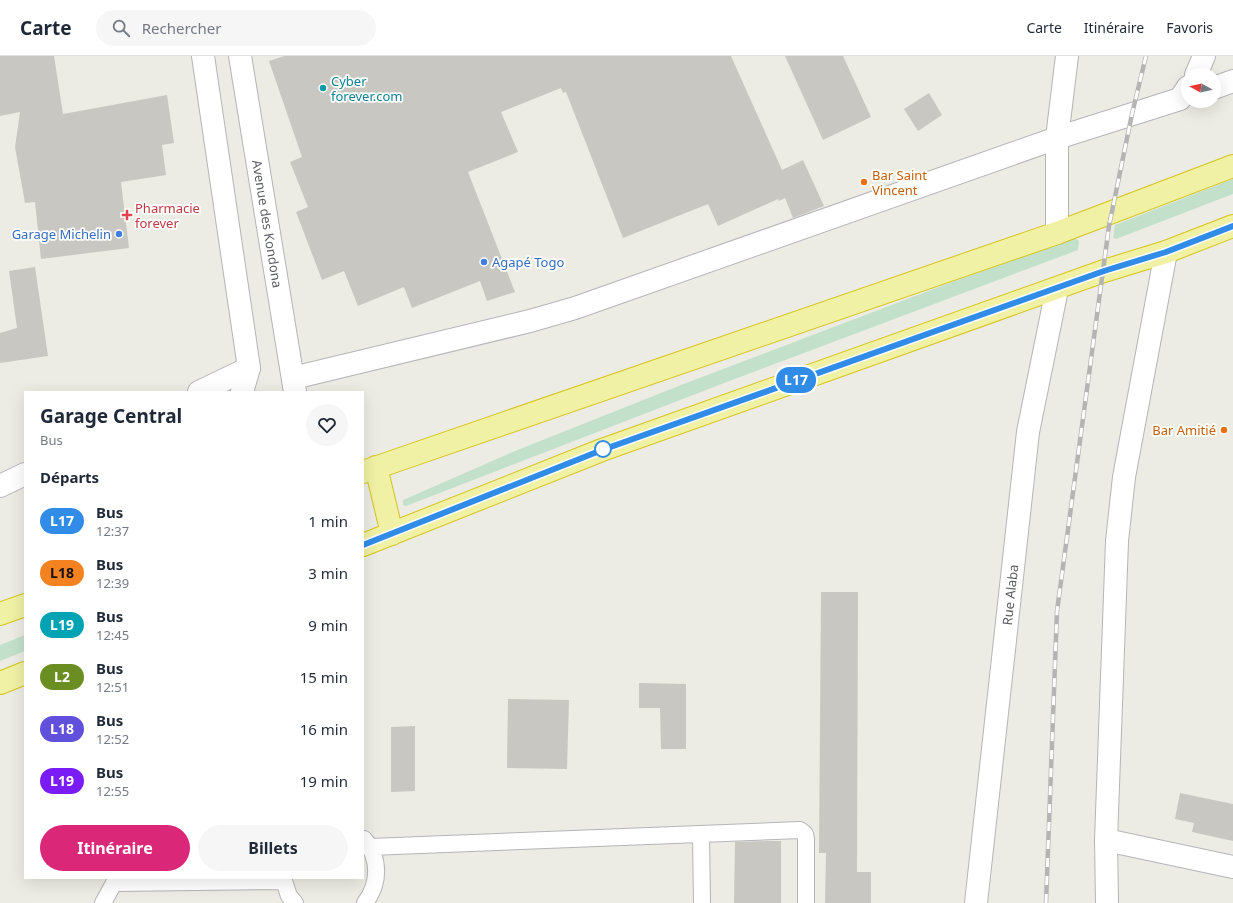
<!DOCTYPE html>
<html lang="fr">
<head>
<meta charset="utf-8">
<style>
	body { margin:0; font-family:"Noto Sans",sans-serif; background:#f6f6f7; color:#1f2937; height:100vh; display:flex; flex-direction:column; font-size:15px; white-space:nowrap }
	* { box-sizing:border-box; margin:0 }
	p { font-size:13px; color:#747a83 }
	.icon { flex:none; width:22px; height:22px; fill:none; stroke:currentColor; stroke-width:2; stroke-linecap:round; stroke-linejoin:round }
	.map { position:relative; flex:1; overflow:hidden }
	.side { position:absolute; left:24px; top:335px; width:340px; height:488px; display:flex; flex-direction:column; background:#fff; border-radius:0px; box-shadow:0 4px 16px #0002 }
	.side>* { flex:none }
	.badge { padding:0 8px; border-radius:13px; font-size:14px; line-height:26px }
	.needle { width:26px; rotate:278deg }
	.fabs { position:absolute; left:1181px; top:12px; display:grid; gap:8px }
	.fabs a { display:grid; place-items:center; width:40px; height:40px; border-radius:50%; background:#fff; box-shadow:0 4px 16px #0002; font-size:20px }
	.map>.badge { position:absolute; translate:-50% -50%; box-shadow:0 0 0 2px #fff }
	h2 { padding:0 16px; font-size:15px; line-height:36px }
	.round { display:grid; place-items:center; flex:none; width:42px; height:42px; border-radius:21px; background:#f6f6f7 }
	.summary { display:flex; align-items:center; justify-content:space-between; height:68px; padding:0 16px }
	h1 { font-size:19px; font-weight:700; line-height:30px }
	.cta { display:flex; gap:8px; margin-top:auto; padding:8px 16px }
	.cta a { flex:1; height:46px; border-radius:24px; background:#db2777; color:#fff; font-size:16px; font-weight:700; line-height:46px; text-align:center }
	.cta a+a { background:#f6f6f7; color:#1f2937 }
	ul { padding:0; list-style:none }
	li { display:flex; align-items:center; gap:12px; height:52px; padding:0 16px }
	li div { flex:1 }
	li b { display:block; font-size:15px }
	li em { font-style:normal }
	li .badge { min-width:44px; font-weight:700; text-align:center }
	header { display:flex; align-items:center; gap:24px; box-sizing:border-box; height:56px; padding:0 20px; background:#fff; border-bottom:1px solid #e0e1e3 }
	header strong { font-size:19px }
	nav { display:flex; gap:22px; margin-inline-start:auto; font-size:14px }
	.search { width:280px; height:36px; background:#f6f6f7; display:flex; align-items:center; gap:10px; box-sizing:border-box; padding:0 14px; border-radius:22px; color:#747a83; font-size:15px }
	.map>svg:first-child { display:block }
	.green { fill:#c3e1ca }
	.building { fill:#c8c7c1 }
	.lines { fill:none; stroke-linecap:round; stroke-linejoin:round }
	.service-casing { stroke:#b4b5b9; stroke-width:18 }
	.minor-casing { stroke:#b4b5b9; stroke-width:24 }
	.tertiary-casing { stroke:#b4b5b9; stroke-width:24 }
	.trunk-casing { stroke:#d4c41c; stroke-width:24 }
	.service { stroke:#fff; stroke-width:16 }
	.minor { stroke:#fff; stroke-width:22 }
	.tertiary { stroke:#fff; stroke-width:22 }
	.trunk { stroke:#f0f1a4; stroke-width:22 }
	.rail-casing { stroke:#b4b4b5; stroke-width:4.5 }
	.rail { stroke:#fff; stroke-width:3; stroke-dasharray:9; stroke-linecap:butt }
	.line-casing { stroke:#fff; stroke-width:9 }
	.line { stroke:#318ce7; stroke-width:6 }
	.culture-dot { fill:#0f9aa8; stroke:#fff; stroke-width:1.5 }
	.food-dot { fill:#e8710a; stroke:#fff; stroke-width:1.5 }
	.health-dot { fill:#e0444e; stroke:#fff; stroke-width:1.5 }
	.shop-dot { fill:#3f7fe0; stroke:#fff; stroke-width:1.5 }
	.stop-dot { fill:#fff; stroke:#318ce7; stroke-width:2 }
	.labels { text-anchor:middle; stroke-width:3.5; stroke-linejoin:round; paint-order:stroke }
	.culture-label { font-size:13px; fill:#0d838f; stroke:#fff; text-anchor:start }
	.food-label { font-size:13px; fill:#c56008; stroke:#fff; text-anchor:start }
	.health-label { font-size:13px; fill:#be3a42; stroke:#fff; text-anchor:start }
	.street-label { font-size:13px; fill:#5c5d63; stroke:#fff }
	.shop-label { font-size:13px; fill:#366cbe; stroke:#fff; text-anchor:end }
</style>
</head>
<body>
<header>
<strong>Carte</strong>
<div class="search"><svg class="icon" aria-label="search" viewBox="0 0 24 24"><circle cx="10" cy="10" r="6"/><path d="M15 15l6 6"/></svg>Rechercher</div>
<nav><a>Carte</a><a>Itinéraire</a><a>Favoris</a></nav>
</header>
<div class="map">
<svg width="1233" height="847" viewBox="0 0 1233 847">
	<rect width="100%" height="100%" fill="#ecece4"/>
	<path class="green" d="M 1233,123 L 1233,138 L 1116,183 L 1113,182 L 1115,169 Z
		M 1075,182 L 1079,185 L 1078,194 L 732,324 L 406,450 L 403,449 L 403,444 L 515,395 L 681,329 L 952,226 Z
		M 25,579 L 25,595 L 0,605 L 0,589 Z"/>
	<path class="building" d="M 0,0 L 54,0 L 63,58 L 167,39 L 174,87 L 162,89 L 166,119 L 121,126 L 129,192 L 41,203 L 35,146 L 25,147 L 15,91 L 20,56 L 0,60 Z
		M 284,0 L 731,0 L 782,114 L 803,104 L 824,150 L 793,162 L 785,142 L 779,145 L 778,143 L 718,170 L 708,148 L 623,182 L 566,36 L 563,37 L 561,32 L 501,56 L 518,96 L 468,116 L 515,236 L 487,245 L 480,225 L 412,252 L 404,231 L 358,250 L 344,215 L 322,224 L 296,156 L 308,151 L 290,106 L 302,101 L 269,5 Z
		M 785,0 L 843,0 L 871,61 L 823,84 Z
		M 929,37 L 942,59 L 918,75 L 904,53 Z
		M 35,211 L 48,300 L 0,307 L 0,277 L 17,272 L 9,215 Z
		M 821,536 L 858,536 L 857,816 L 871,816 L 871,847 L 825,847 L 826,797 L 819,797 Z
		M 639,627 L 686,628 L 686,693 L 661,693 L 660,652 L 639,652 Z
		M 508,643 L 569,644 L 567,713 L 507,712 Z
		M 415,670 L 415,735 L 391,736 L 391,671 Z
		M 1180,737 L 1233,748 L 1233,785 L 1192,776 L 1194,767 L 1175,763 Z
		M 767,785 L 781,785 L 781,847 L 734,847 L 735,786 Z"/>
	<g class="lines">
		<defs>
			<path id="service" d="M 701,778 L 702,847
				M 364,783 C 380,802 380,827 365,847
				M 370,791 L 800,774 L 805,778 L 806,783 L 806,847
				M 283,822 L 289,840 L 295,847
				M 103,847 L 114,827 L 283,825"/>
			<g id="minor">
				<path d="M 1196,19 L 1204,0"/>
				<path d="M 1214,32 L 1233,25"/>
				<path d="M 1057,177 L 1057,82 L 1067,0"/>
				<path d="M 293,322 L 530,265 L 575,252 L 1057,82 L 1180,43 L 1188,31"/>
				<path d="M 199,336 L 249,312"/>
				<path d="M 0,430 L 25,418"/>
				<path d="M 1106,784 L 1233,811"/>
				<path id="s1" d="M 976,847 L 1028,376 L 1057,233"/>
				<path d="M 1107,847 L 1106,784 L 1117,485 L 1124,421 L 1166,196"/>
			</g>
			<g id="tertiary">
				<path d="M 203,0 L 249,312 L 242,336"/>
				<path id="s2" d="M 240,0 L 295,336"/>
			</g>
			<path id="trunk" d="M 376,411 L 392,478
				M 363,416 L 1057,177 L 1233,110
				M 363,489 L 602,394 L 1104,215 L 1166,196 L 1233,170
				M 0,558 L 25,549
				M 0,627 L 25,617"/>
		</defs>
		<use href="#service" class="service-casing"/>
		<use href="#minor" class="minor-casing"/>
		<use href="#tertiary" class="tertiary-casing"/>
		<use href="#trunk" class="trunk-casing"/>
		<use href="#service" class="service"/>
		<use href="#minor" class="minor"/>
		<use href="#tertiary" class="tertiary"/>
		<use href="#trunk" class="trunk"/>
		<defs>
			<path id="rail" d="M 1046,847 L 1057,555 L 1109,170 L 1132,58 L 1146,0"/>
		</defs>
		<use href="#rail" class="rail-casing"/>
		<use href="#rail" class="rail"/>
	</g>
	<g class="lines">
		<defs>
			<path id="line" d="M 363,489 L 602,394 L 1104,215 L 1166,196 L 1233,170"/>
		</defs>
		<use href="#line" class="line-casing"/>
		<use href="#line" class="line"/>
	</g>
	<circle class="culture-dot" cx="323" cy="32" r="4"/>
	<g class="food-dot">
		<circle cx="864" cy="126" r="4"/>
		<circle cx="1224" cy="374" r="4"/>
	</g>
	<path class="health-dot" d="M125 153h4v4h4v4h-4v4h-4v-4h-4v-4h4z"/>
	<g class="shop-dot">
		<circle cx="119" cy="178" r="4"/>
		<circle cx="484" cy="206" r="4"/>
	</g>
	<circle class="stop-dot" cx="603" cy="393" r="8"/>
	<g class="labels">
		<g class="culture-label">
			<text x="331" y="30">Cyber<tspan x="331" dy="15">forever.com</tspan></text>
		</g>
		<g class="food-label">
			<text x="872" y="124">Bar Saint<tspan x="872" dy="15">Vincent</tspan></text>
			<text x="1216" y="379" text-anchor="end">Bar Amitié</text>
		</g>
		<g class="health-label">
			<text x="135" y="157">Pharmacie<tspan x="135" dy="15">forever</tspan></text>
		</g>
		<g class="street-label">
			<text dy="5" stroke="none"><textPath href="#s2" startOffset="170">Avenue des Kondona</textPath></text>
			<text dy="5" stroke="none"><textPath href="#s1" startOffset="310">Rue Alaba</textPath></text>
		</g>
		<g class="shop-label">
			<text x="111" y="183">Garage Michelin</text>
			<text x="492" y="211" text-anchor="start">Agapé Togo</text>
		</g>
	</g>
</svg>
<div class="fabs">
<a><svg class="needle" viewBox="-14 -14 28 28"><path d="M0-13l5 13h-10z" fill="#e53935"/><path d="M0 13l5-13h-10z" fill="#747a83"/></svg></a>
</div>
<b class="badge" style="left:796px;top:324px;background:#318ce7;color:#fff">L17</b>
<section class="side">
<div class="summary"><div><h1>Garage Central</h1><p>Bus</p></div><a class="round"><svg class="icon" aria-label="heart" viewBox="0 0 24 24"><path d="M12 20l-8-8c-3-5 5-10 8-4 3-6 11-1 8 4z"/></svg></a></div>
<h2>Départs</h2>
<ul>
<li><span class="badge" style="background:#318ce7;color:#fff">L17</span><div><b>Bus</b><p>12:37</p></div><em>1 min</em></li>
<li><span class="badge" style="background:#f58220;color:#111">L18</span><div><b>Bus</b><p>12:39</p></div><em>3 min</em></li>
<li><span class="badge" style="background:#00a3b4;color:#fff">L19</span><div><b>Bus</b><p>12:45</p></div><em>9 min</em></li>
<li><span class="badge" style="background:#6b8e23;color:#fff">L2</span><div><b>Bus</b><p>12:51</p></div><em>15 min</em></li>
<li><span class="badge" style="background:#6050dc;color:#fff">L18</span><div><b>Bus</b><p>12:52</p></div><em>16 min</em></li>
<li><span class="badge" style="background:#791cf8;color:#fff">L19</span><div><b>Bus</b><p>12:55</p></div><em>19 min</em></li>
</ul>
<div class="cta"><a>Itinéraire</a><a>Billets</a></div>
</section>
</div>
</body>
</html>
